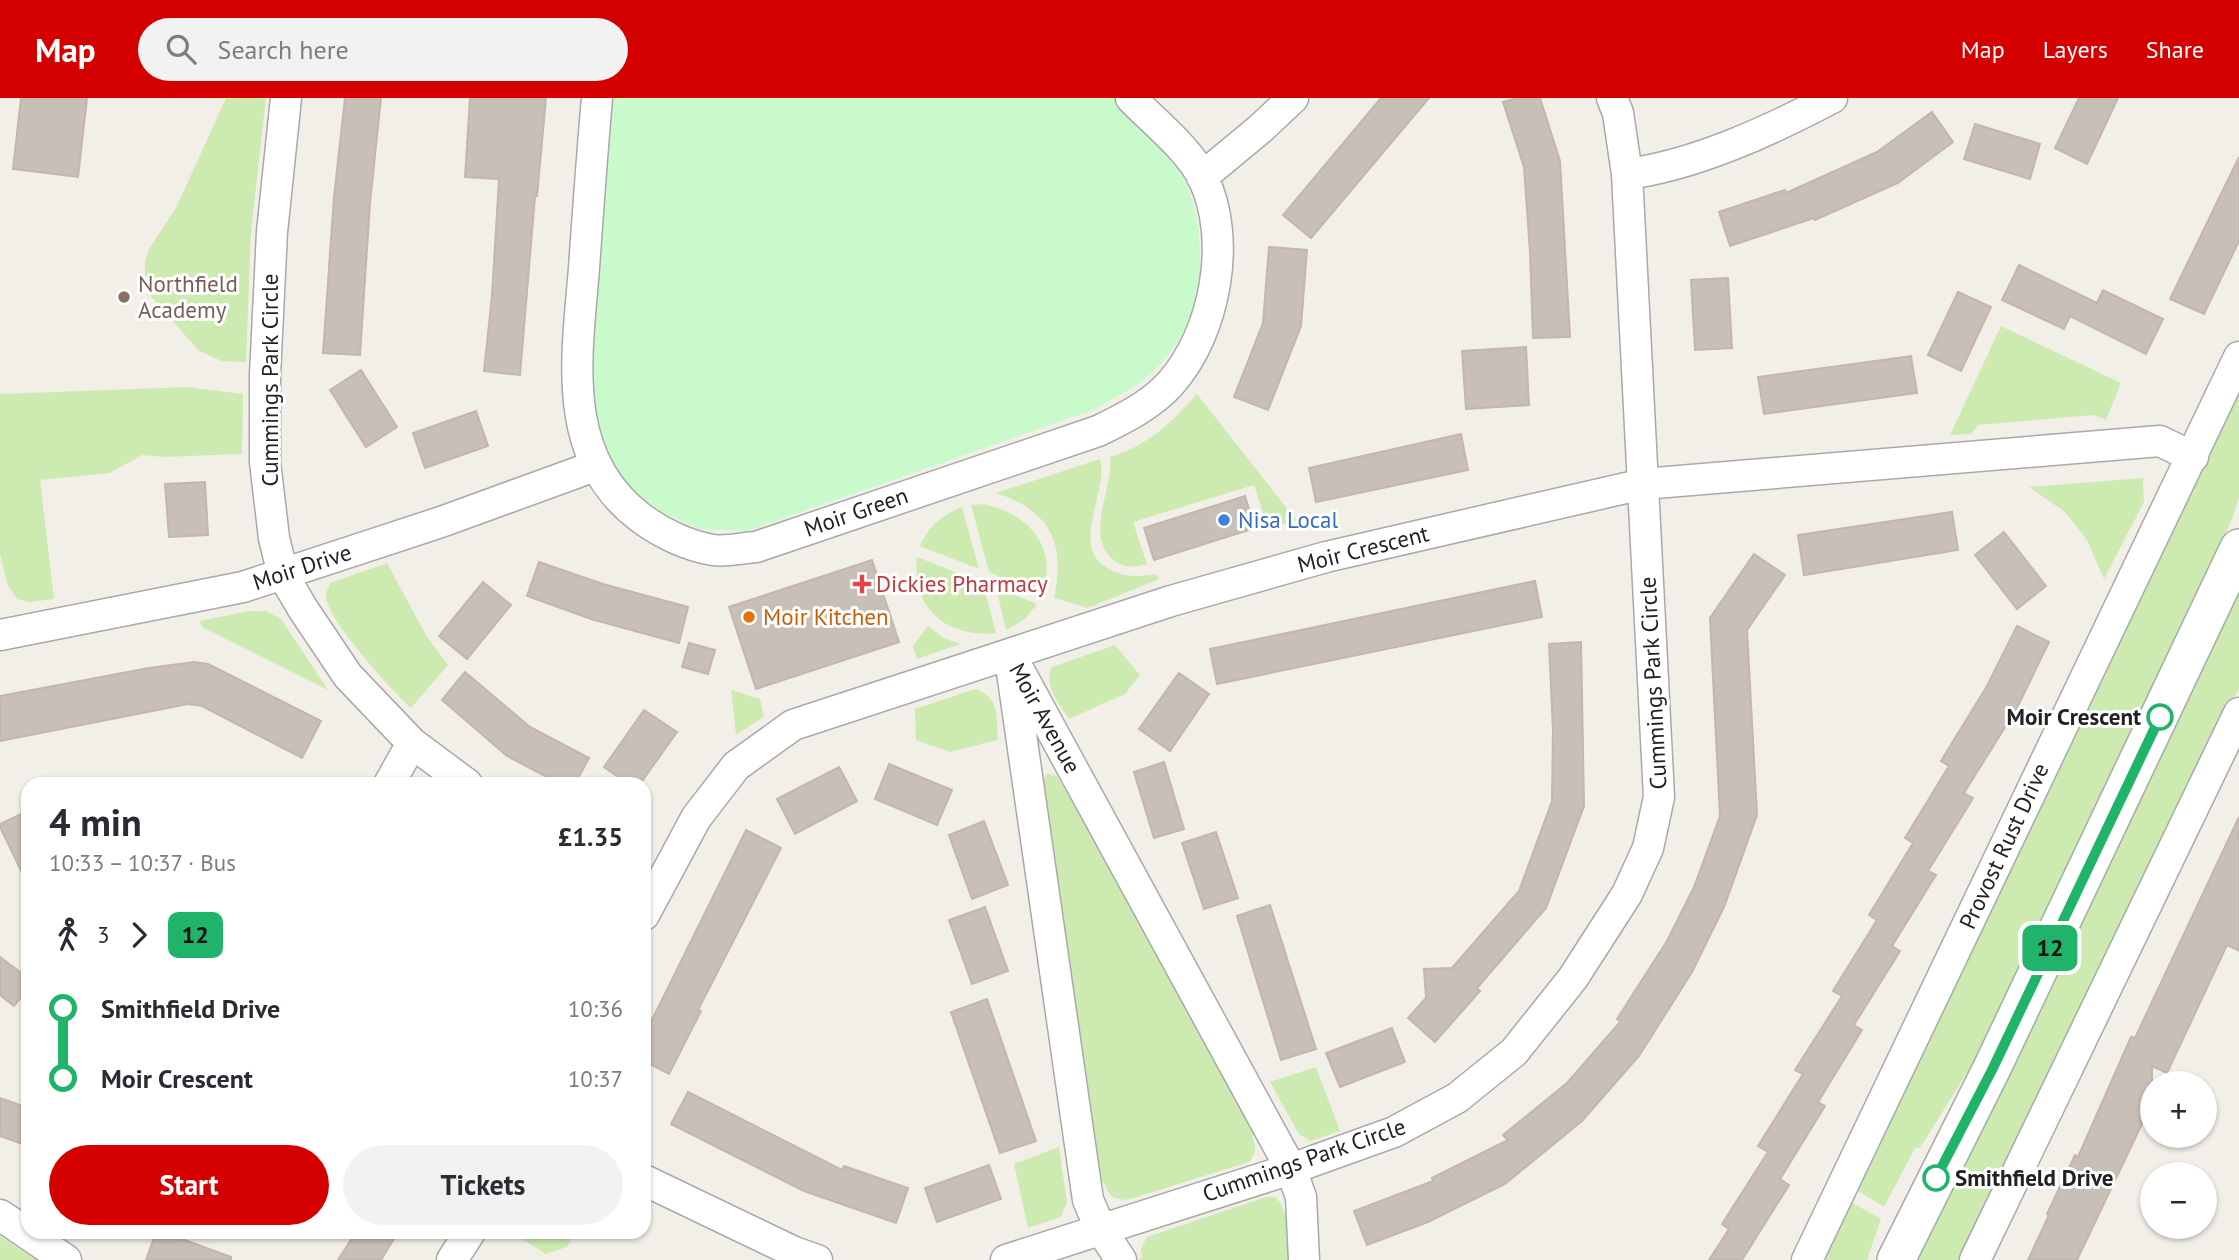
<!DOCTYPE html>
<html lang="en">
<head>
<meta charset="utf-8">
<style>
	body { margin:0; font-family:"PT Sans",sans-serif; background:#f2f2f3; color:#2b2b33; height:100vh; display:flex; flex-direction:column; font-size:26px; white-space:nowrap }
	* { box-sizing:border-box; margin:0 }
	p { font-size:23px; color:#7c7c81 }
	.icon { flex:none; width:38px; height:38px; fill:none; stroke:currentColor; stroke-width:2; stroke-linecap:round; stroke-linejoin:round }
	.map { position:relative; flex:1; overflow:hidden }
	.details { position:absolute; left:21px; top:679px; width:630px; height:462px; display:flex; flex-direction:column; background:#fff; border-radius:21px; box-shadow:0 2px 5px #0004 }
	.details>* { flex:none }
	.badge { padding:0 14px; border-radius:10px; font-size:24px; line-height:46px }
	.tools { position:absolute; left:2140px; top:973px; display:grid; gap:14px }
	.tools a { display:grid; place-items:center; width:77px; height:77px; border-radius:50%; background:#fff; box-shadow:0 2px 5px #0004; font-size:35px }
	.map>.badge { position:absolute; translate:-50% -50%; box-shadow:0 0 0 4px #fff }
	.legs { display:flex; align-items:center; gap:10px; height:77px; padding:0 28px; font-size:23px }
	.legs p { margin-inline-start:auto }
	.headline { display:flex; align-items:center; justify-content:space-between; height:119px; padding:0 28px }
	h1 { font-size:38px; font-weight:800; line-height:52px }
	.action { display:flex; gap:14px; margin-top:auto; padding:14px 28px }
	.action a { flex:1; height:80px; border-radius:42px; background:#d40000; color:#fff; font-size:28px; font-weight:800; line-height:80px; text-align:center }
	.action a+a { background:#f2f2f3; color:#2b2b33 }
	ul { padding:0 28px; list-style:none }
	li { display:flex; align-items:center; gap:24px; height:70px; font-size:26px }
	li i { display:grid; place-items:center; width:10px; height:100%; margin:0 9px; background:currentColor }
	li i::after { content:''; width:18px; height:18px; margin:-9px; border:5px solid; border-radius:50%; background:#fff }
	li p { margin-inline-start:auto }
	li:first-child i { background:linear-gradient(#0000 50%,currentColor 0) }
	li:last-child i { background:linear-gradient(currentColor 50%,#0000 0) }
	header { display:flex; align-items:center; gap:42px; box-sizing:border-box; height:98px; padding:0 35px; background:#d40000; color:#fff }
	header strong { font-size:33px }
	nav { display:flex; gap:38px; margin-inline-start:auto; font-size:24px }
	.search { width:490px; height:63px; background:#f2f2f3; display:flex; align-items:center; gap:18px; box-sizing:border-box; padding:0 24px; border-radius:38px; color:#7c7c81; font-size:26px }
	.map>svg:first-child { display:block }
	.grass { fill:#cdebb0 }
	.park { fill:#c8facc }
	.building { fill:#c7bfb8; stroke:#c4b6ab; stroke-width:2 }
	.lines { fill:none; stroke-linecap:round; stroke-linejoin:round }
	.minor-casing { stroke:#a9a9a9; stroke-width:33 }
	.tertiary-casing { stroke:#a9a9a9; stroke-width:40 }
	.minor { stroke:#fff; stroke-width:30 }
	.tertiary { stroke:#fff; stroke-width:37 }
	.line-1-casing { stroke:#fff; stroke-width:16 }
	.line-1 { stroke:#1fb469; stroke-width:10 }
	.education-dot { fill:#8d6e63; stroke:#fff; stroke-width:2.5 }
	.shop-dot { fill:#3f7fe0; stroke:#fff; stroke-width:2.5 }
	.health-dot { fill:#e0444e; stroke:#fff; stroke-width:2.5 }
	.food-dot { fill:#e8710a; stroke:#fff; stroke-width:2.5 }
	.stop-1-dot { fill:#fff; stroke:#1fb469; stroke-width:3.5 }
	.labels { text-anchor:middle; stroke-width:6; stroke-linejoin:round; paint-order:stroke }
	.education-label { font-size:23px; fill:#785e54; stroke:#fff; text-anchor:start }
	.street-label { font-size:23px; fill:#222; stroke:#fff }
	.shop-label { font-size:23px; fill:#366cbe; stroke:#fff; text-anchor:start }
	.health-label { font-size:23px; fill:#be3a42; stroke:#fff; text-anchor:start }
	.food-label { font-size:23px; fill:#c56008; stroke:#fff; text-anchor:start }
	.stop-label { font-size:23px; font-weight:bold; fill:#222; stroke:#fff; text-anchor:end }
</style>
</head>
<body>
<header>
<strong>Map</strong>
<div class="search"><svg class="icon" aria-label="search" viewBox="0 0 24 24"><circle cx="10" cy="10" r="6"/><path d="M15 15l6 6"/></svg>Search here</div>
<nav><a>Map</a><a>Layers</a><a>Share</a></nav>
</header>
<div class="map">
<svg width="2239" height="1162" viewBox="0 0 2239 1162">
	<rect width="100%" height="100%" fill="#f2efe9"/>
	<path class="grass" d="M 226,0 L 266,0 L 251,134 L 246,264 L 221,263 L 198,252 L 149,196 L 145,180 L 145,164 L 149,151 L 176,110 Z
		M 2001,228 L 2121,285 L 2106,322 L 2094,317 L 1978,327 L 1971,336 L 1950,337 Z
		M 188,289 L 243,296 L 242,356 L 164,359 L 142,357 L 110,375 L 40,382 L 54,501 L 30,504 L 17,501 L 8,488 L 0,457 L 0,296 Z
		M 2239,293 L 2239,399 L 2232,421 L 2154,596 L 1976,960 L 1920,1050 L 1915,1050 L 1884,1109 L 1857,1092 Z
		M 1197,296 L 1296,422 L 1268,430 L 1254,387 L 1133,424 L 1147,466 C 1134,470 1121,470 1111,460 C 1085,433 1114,390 1110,359 C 1150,346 1170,326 1197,296 Z
		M 1100,361 C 1109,392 1072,444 1103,467 C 1120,480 1137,479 1156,476 L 1159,481 L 1088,510 L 1054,500 C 1066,444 1050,413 996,395 Z
		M 2143,380 L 2144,404 L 2104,481 L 2087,442 L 2065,414 L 2029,389 Z
		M 982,406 C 1026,413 1061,450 1041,496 L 989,474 L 971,407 Z
		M 962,409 L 979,471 L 920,448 C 928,429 942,417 962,409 Z
		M 917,459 L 983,485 L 996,535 C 947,540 911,511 917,459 Z
		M 387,465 L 427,539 L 448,567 L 411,610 C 393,593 324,520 326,496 C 327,492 329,489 330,485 Z
		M 996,489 L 1037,506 L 1025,521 L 1006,532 Z
		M 2239,491 L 2239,590 L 1965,1162 L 1918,1162 Z
		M 249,513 L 266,513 L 281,521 L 328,592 L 202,529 L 200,523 Z
		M 928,528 L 945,541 L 961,546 L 917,561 L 913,548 Z
		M 1115,547 L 1140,577 L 1125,596 L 1069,621 C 1059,605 1043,587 1052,569 Z
		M 975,591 C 1001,600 996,619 998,642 L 950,654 L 916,642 L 915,611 Z
		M 731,592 L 760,601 L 764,619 L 736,637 Z
		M 1047,676 L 1057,678 L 1249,1014 L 1258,1036 L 1252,1037 C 1256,1049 1257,1055 1249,1064 L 1127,1102 C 1113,1101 1108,1098 1104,1084 L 1095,1087 L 1042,683 Z
		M 1316,969 L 1340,1033 L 1310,1043 L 1299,1036 L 1270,984 Z
		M 1059,1049 L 1067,1104 L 1061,1119 L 1028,1130 L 1014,1066 Z
		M 1266,1099 L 1275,1099 L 1281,1105 L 1284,1116 L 1289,1116 L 1291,1162 L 1138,1162 L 1142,1159 L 1141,1151 L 1147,1139 Z
		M 1851,1104 L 1881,1121 L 1867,1162 L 1823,1162 Z
		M 510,1134 L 575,1134 L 567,1149 L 546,1156 Z
		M 0,1138 L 37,1162 L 0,1162 Z"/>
	<path class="park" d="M 612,0 L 1116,0 C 1133,18 1154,35 1169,54 C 1212,115 1212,215 1158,269 C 1140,287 1117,298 1096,311 L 747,433 L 699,431 L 662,414 L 635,395 L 613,368 L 595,325 L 587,276 Z"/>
	<path class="building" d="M 21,0 L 87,0 L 78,79 L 13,71 Z
		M 345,0 L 381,0 L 370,105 L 360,257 L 323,255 L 334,99 Z
		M 470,0 L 546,0 L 537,98 L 535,98 L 520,277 L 484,273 L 492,198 L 499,81 L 465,79 Z
		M 1381,0 L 1429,0 L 1311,140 L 1283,117 Z
		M 1517,0 L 1540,0 L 1560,63 L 1570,239 L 1533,240 L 1530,154 L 1524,69 L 1503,4 Z
		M 2079,0 L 2118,0 L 2087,66 L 2055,50 Z
		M 1932,14 L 1953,44 L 1898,85 L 1815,122 L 1814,120 L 1730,148 L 1719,114 L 1785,92 L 1786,95 L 1877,54 Z
		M 1975,26 L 2040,46 L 2030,81 L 1964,61 Z
		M 2239,59 L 2239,143 L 2204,216 L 2170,201 Z
		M 1269,149 L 1307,152 L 1301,228 L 1268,312 L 1234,299 L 1263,225 Z
		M 2019,167 L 2097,205 L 2103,192 L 2163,221 L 2146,256 L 2070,218 L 2064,231 L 2002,202 Z
		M 1728,180 L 1732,250 L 1695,252 L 1691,182 Z
		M 1958,194 L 1991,209 L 1961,273 L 1928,257 Z
		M 1526,249 L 1529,307 L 1466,311 L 1462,253 Z
		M 1911,258 L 1917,295 L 1764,316 L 1758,279 Z
		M 361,272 L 397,329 L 366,349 L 330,292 Z
		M 476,313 L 488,348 L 425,370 L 413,335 Z
		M 1461,336 L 1468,372 L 1316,404 L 1309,370 Z
		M 205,384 L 208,437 L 169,439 L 165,386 Z
		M 1245,398 L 1255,430 L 1154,462 L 1144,430 Z
		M 1952,414 L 1958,452 L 1804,477 L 1798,437 Z
		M 2004,434 L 2046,488 L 2017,511 L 1975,457 Z
		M 1754,456 L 1785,477 L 1747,532 L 1757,717 L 1724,809 L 1692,874 L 1639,958 L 1582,1023 L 1505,1086 L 1428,1124 L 1367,1147 L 1354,1113 L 1433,1083 L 1432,1080 L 1508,1042 L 1503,1037 L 1567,985 L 1621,923 L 1617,921 L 1667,843 L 1694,789 L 1720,718 L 1710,520 Z
		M 872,462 L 899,544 L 756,591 L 729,509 Z
		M 539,464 L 603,486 L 688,509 L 679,545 L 591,521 L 527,498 Z
		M 1535,483 L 1542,519 L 1217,586 L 1210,551 Z
		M 483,484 L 511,507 L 467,561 L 439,538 Z
		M 2017,528 L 2049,544 L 2017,610 L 1964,695 L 1973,700 L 1928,773 L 1936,777 L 1892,848 L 1900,853 L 1854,927 L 1862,932 L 1818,1004 L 1825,1008 L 1780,1081 L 1789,1087 L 1742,1162 L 1709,1162 L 1729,1131 L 1722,1126 L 1768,1054 L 1758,1048 L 1803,976 L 1795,972 L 1842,898 L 1833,893 L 1877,822 L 1869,817 L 1913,745 L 1905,740 L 1949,668 L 1941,663 L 1987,588 Z
		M 1581,544 L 1584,708 L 1546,810 L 1477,890 L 1480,893 L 1435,944 L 1408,920 L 1426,900 L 1424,871 L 1452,870 L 1519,793 L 1552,703 L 1553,632 L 1549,546 Z
		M 689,545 L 715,552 L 708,576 L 682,569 Z
		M 194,564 L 208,566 L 321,623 L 302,660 L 202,608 L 188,606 L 0,643 L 0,598 L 149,570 Z
		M 465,574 L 530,629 L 589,660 L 575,686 L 560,686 L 507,658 L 442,602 Z
		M 1179,575 L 1209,596 L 1170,653 L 1139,631 Z
		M 644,612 L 677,634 L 640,686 L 628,686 L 604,669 Z
		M 1164,664 L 1184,731 L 1154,740 L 1134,674 Z
		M 889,666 L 952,692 L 937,727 L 875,701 Z
		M 839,669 L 857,703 L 795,736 L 777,701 Z
		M 21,716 L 28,730 L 28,787 L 0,729 L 0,726 Z
		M 2239,719 L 2239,853 L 2227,847 L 2167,975 L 2152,968 L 2152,1005 L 2077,1162 L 2028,1162 L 2049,1117 L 2047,1116 L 2075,1057 L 2078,1059 L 2131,939 L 2135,940 Z
		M 984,723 L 1008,787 L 972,801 L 949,737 Z
		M 746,732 L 781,750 L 698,912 L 701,913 L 669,976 L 644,963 L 644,938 Z
		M 1216,734 L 1238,800 L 1204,811 L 1182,745 Z
		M 1270,807 L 1316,951 L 1281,962 L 1237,818 Z
		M 985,809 L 1008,873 L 972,886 L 949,822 Z
		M 0,859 L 28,880 L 28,890 L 14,908 L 0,897 Z
		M 987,901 L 1036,1043 L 1000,1055 L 951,914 Z
		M 1392,930 L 1405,964 L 1340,989 L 1326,955 Z
		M 688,994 L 842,1072 L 844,1068 L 908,1090 L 896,1125 L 804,1093 L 671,1026 Z
		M 0,1000 L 28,1010 L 28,1048 L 0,1038 Z
		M 989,1067 L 1001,1101 L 937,1124 L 925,1090 Z
		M 156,1134 L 163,1134 L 231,1159 L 231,1162 L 146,1162 Z
		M 356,1134 L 398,1134 L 381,1162 L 338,1162 Z"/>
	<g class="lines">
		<defs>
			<path id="minor" d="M 286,0 L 272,134 L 265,277 L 265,364 L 274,440 L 283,477 L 303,511 L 348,578 L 412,645 L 467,686
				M 597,0 C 592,57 588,113 584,170 C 577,258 559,359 641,420 C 661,435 688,448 713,452 C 726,454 742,450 756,449 L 1098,333 C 1123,321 1151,307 1170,286 C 1215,236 1233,142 1203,80 C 1189,51 1153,23 1131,0
				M 1627,76 C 1696,67 1771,32 1832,0
				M 1202,79 L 1260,31 L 1293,0
				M 0,537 L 243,489 L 441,424 L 595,368
				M 1010,556 L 1291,1071 L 1301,1099 L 1304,1162
				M 1012,574 L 1088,1102 L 1100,1130 L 1121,1162
				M 389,686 L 412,645
				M 644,817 L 696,720 L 736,668 L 793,627 L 1171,503 L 1326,459 L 1643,386 L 2160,343 L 2193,359
				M 644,1082 L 794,1154 L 817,1162
				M 0,1117 L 66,1162
				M 452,1162 L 470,1134
				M 1006,1162 L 1291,1071 L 1394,1034 L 1457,1000 L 1514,954 L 1573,880 L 1627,796 L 1648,750 L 1659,699 L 1627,76 L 1618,15 L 1612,0
				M 1807,1162 L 2239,259
				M 1975,1162 L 2239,615"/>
			<path id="tertiary" d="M 1896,1162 L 1992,970 L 2239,450"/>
		</defs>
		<use href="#minor" class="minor-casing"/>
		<use href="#tertiary" class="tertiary-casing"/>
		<use href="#minor" class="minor"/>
		<use href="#tertiary" class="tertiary"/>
	</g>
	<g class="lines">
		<defs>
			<path id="line-1" d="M 1936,1080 L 1993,970 L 2160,619"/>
		</defs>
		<use href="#line-1" class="line-1-casing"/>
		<use href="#line-1" class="line-1"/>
	</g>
	<circle class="education-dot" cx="124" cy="199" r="7"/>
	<circle class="shop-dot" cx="1224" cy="422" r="7"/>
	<path class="health-dot" d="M858.5 475.5h7v7h7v7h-7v7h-7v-7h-7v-7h7z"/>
	<circle class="food-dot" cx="749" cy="519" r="7"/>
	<g class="stop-1-dot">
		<circle cx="2160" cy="619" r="12"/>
		<circle cx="1936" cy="1080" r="12"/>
	</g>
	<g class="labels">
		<g class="education-label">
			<text x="138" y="194">Northfield<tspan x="138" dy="26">Academy</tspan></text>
		</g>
		<g class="street-label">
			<text transform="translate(270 282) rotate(-90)" y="8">Cummings Park Circle</text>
			<text transform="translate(856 414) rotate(-19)" y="8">Moir Green</text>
			<text transform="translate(1363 451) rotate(-14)" y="8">Moir Crescent</text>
			<text transform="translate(302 469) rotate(-18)" y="8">Moir Drive</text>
			<text transform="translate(1653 585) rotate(-93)" y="8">Cummings Park Circle</text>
			<text transform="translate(1045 620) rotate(61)" y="8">Moir Avenue</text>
			<text transform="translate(2004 748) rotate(-65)" y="8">Provost Rust Drive</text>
			<text transform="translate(1304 1062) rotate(-19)" y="8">Cummings Park Circle</text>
		</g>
		<g class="shop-label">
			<text x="1238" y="430">Nisa Local</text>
		</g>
		<g class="health-label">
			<text x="876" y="494">Dickies Pharmacy</text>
		</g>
		<g class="food-label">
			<text x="763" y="527">Moir Kitchen</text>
		</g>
		<g class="stop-label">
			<text x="2141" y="627">Moir Crescent</text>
			<text x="1955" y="1088" text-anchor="start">Smithfield Drive</text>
		</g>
	</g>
</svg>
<div class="tools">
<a>+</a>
<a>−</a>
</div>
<b class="badge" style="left:2050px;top:850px;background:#1fb469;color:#111">12</b>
<section class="details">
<div class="headline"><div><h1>4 min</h1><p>10:33 – 10:37 · Bus</p></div><b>£1.35</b></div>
<div class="legs"><svg class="icon" aria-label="walk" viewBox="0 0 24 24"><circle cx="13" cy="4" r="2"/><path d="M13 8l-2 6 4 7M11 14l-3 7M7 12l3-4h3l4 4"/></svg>3<svg class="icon" aria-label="forward" viewBox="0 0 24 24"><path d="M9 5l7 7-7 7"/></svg><b class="badge" style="background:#1fb469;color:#111">12</b></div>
<ul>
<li><i style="color:#1fb469"></i><b>Smithfield Drive</b><p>10:36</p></li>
<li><i style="color:#1fb469"></i><b>Moir Crescent</b><p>10:37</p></li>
</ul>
<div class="action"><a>Start</a><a>Tickets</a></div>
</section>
</div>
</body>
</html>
